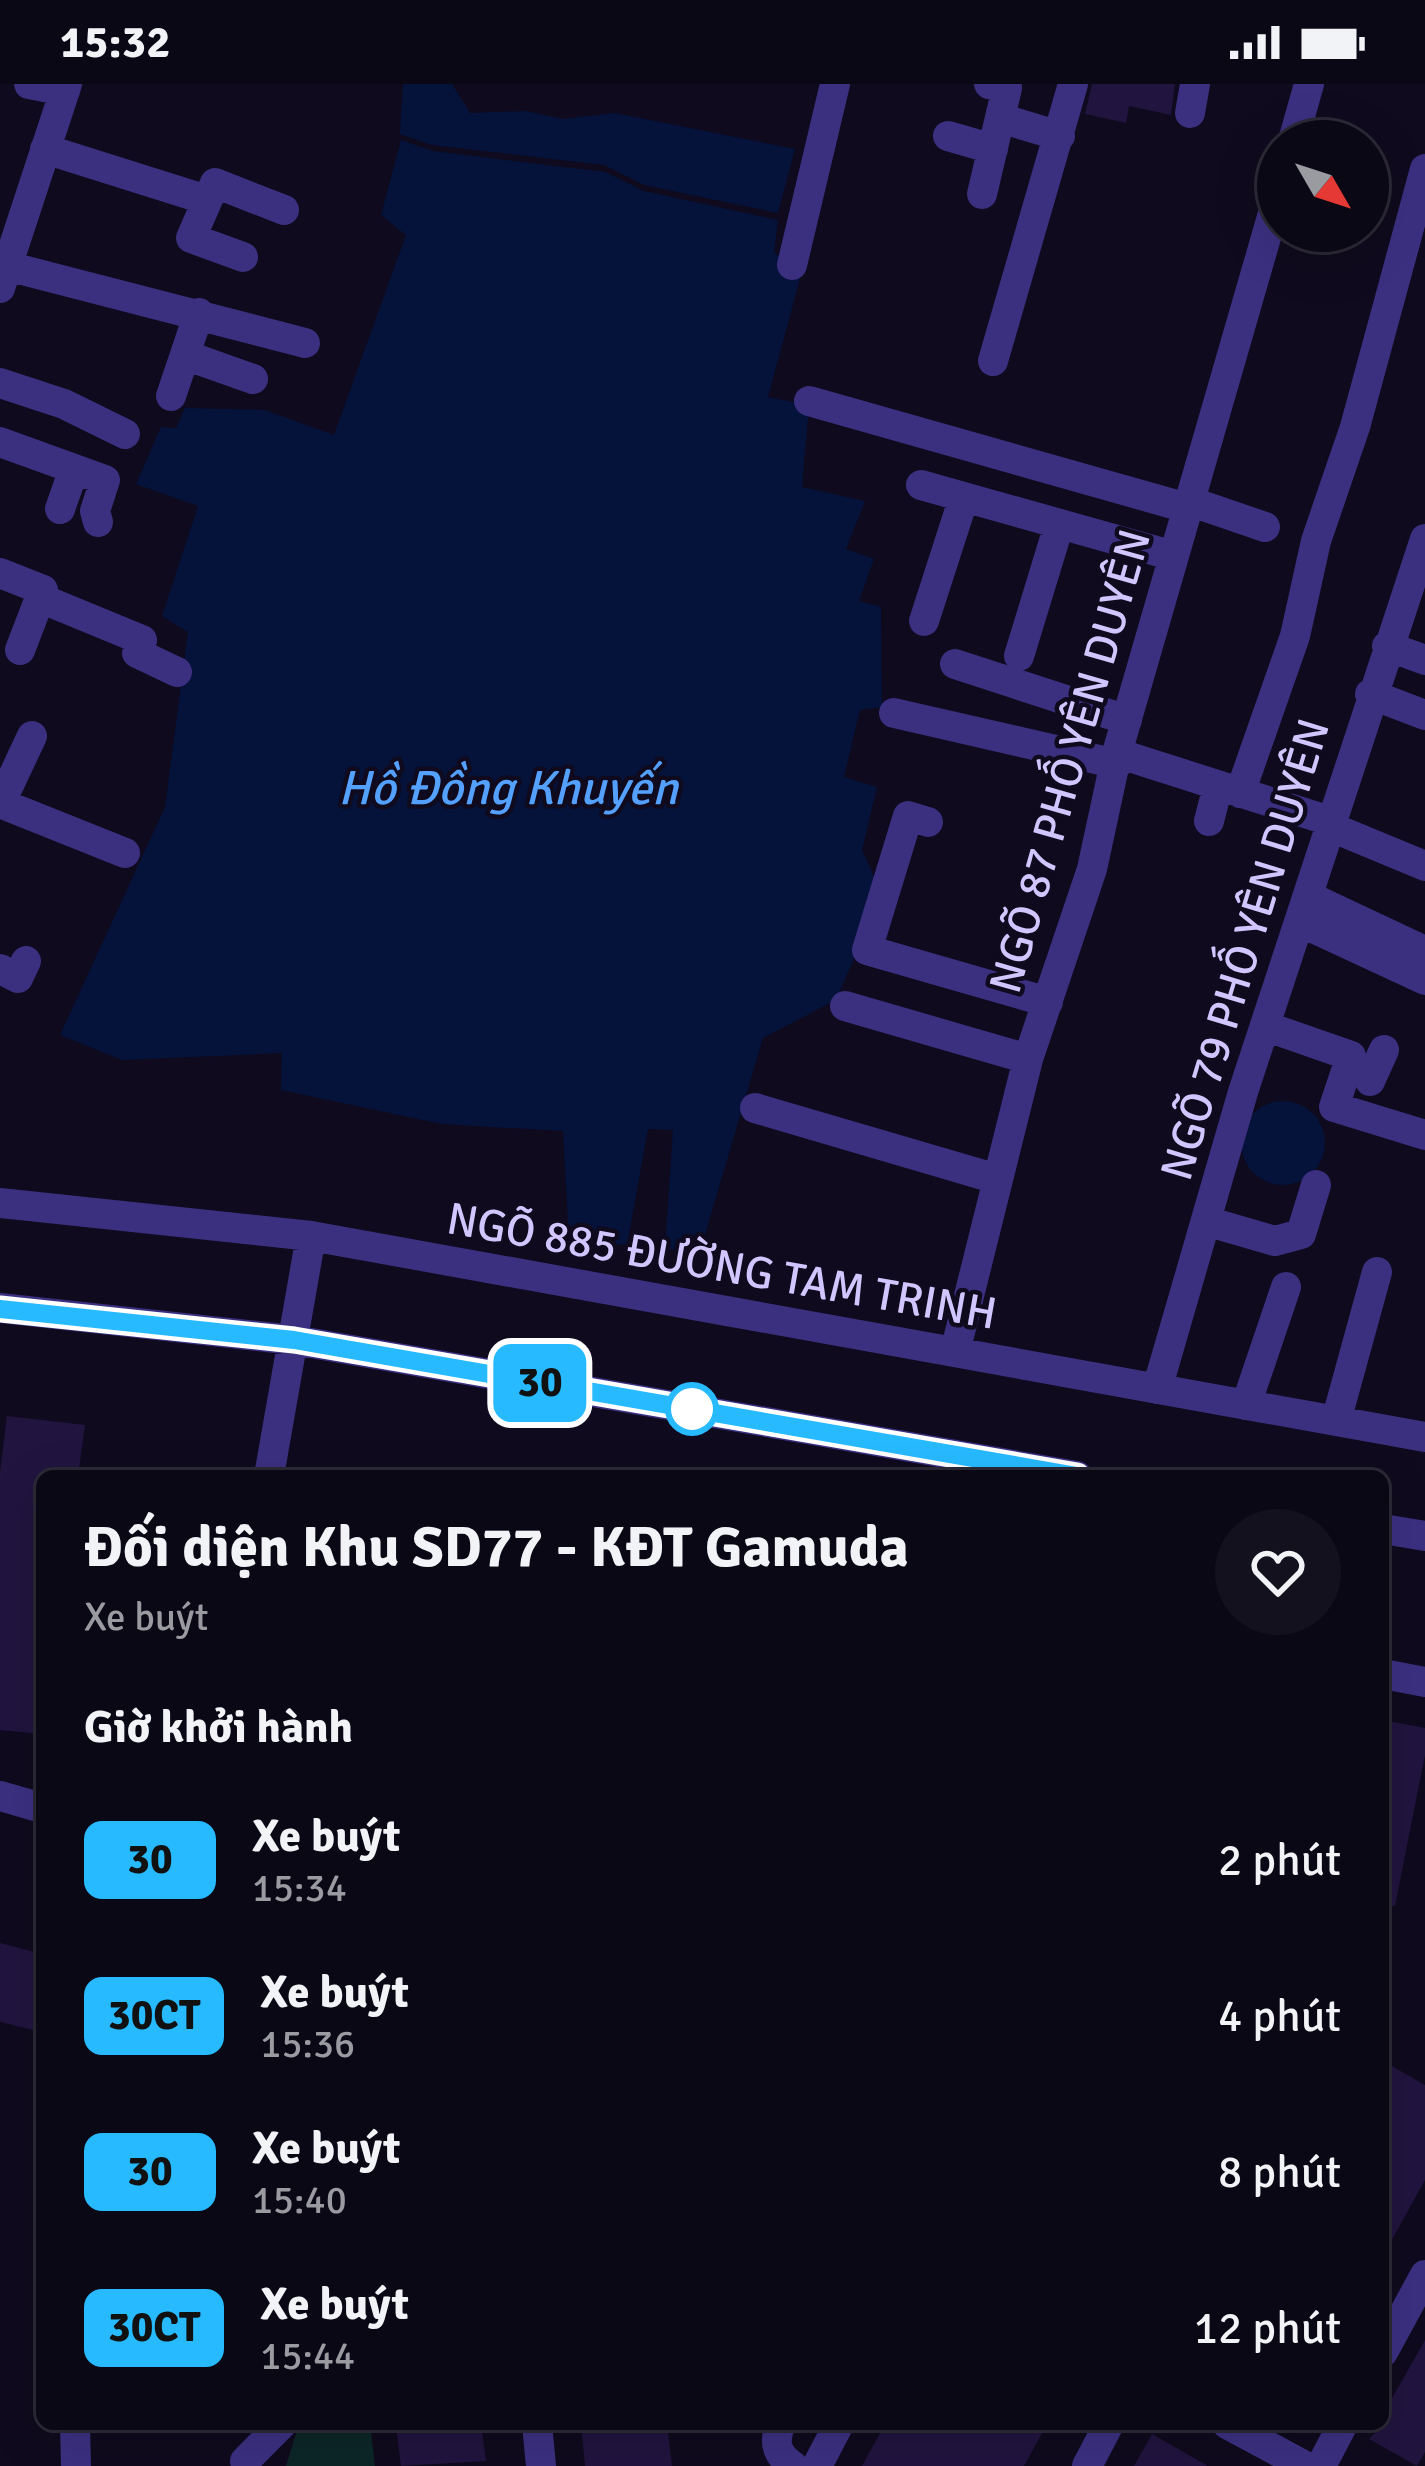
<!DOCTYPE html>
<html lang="vi">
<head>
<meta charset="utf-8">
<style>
	body { margin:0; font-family:Signika,sans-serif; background:#14111f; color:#f1f3f6; height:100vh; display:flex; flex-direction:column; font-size:45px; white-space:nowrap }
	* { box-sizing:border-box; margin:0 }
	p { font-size:39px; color:#9a9aa1 }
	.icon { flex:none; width:66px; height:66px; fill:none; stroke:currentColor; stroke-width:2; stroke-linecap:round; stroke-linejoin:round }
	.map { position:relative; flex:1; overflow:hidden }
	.side { position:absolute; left:36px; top:1386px; width:1353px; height:960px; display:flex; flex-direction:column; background:#0b0816; border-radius:18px; box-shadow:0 12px 48px #0002,0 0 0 3px #2b2935 }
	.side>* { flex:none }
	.badge { padding:0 24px; border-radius:18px; font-size:42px; line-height:78px }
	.needle { width:78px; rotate:129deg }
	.fabs { position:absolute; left:1257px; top:36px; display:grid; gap:24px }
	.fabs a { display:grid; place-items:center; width:132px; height:132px; border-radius:50%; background:#0b0816; box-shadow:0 12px 48px #0002,0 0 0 3px #2b2935; font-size:60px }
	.map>.badge { position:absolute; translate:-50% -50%; box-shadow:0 0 0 6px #fff }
	h2 { padding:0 48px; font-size:45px; line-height:108px }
	.round { display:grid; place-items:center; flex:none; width:126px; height:126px; border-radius:63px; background:#14111f }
	.overview { display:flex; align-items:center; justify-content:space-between; height:204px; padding:0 48px }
	h1 { font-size:57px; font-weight:800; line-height:90px }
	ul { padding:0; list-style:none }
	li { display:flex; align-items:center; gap:36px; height:156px; padding:0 48px }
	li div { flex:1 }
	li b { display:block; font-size:45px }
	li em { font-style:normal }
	li .badge { min-width:132px; font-weight:700; text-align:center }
	.status { display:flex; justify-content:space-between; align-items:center; height:84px; padding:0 60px; background:#0b0816; direction:ltr }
	.status svg { height:33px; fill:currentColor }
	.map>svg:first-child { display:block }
	.green { fill:#0c2627 }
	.water { fill:#05133b }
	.building { fill:#21143f }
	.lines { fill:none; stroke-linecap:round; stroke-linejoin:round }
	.minor { stroke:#3b3080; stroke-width:30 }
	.line-casing { stroke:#fff; stroke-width:27 }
	.line { stroke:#27baff; stroke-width:18 }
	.stop-dot { fill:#fff; stroke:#27baff; stroke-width:6 }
	.labels { text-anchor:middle; stroke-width:9; stroke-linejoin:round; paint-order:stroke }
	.street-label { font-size:45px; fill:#d1c6ff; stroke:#0f0a1d }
	.water-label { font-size:48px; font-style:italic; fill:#54a0ff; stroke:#0f0a1d }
</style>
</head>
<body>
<div class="status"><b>15:32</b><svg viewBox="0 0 49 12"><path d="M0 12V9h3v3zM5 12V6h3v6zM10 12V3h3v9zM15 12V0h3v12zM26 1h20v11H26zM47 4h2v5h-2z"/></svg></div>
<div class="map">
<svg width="1425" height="2382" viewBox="0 0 1425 2382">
	<rect width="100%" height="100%" fill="#0f0a1d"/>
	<path class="green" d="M 335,2340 L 370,2340 L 375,2382 L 286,2382 L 297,2346 Z"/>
	<path class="water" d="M 403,0 L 452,0 L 470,29 L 526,27 L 563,35 L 615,29 L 795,65 L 778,129 L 644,101 L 604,81 L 432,61 L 400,50 Z
		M 401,56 L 433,67 L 605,88 L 644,107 L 778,136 L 774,168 L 801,191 L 768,313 L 809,321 L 802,403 L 865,417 L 846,465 L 874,475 L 859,517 L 881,523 L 882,623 L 860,626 L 844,693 L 877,703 L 862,766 L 882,810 L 836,916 L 763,954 L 699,1171 L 665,1164 L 673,1046 L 648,1045 L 627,1161 L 569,1157 L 563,1047 L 442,1040 L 281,1006 L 282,969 L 122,976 L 60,951 L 165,723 L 188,548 L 162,532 L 198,422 L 136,400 L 161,343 L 176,344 L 185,324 L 265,326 L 334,351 L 406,151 L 381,131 Z
		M1241 1059a42 42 0 1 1 84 0a42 42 0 1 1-84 0Z"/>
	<path class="building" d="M 1092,0 L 1175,0 L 1171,31 L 1129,22 L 1126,39 L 1085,30 Z
		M 7,1332 L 85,1341 L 78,1392 L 42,1392 L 42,1650 L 0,1646 L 0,1388 Z
		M 1383,1636 L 1425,1644 L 1425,1671 L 1395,1822 L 1383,1821 Z
		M 0,1859 L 42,1870 L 42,1948 L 0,1938 Z
		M 1383,1977 L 1425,2001 L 1425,2096 L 1383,2172 Z
		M 1425,2256 L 1425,2368 L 1417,2382 L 1369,2355 L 1383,2340 L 1383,2330 Z
		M 416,2340 L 481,2340 L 486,2377 L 401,2382 L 396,2342 Z
		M 581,2340 L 667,2340 L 672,2382 L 585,2382 Z
		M 885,2340 L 1047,2340 L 1024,2382 L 862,2382 Z
		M 1152,2350 L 1208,2382 L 1134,2382 Z"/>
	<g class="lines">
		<path class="minor" d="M 29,0 L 65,7
			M 1190,29 L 1195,0
			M 1000,34 L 1060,52
			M 948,52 L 993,65
			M 1293,57 L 1309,0
			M 45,65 L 207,116
			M 982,110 L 1007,4 L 989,0
			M 243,173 L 191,154 L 215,99 L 284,126
			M 792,181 L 835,0
			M 7,182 L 305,259
			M 0,204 L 67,0
			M 185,271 L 253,295
			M 993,277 L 1073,0
			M 0,299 L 64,320 L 125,350
			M 171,312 L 199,229
			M 809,317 L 1187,424
			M 0,358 L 105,396 L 95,427 L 98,438
			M 921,401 L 1174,472
			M 1189,417 L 1265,443
			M 60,425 L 74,385
			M 0,489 L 43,506 L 40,514 L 142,556 L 137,569 L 177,588
			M 924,537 L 964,413
			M 1387,562 L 1425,576
			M 20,566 L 40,514
			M 1019,572 L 1059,441
			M 955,580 L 1127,636
			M 1370,610 L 1425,631
			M 894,629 L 1117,680
			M 1117,669 L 1333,738
			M 1240,709 L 1295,552 L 1316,457 L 1355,343 L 1425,85
			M 0,719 L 125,769
			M 0,720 L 32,652
			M 1209,737 L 1218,702
			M 928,738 L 908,732 L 867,866 L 1048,918
			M 1331,743 L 1425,782
			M 1308,812 L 1425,867
			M 1300,838 L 1425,896
			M 0,885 L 18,894 L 26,877
			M 845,922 L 1028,975
			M 1265,942 L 1351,972 L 1334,1023 L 1425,1051
			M 1370,997 L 1384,966
			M 755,1024 L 997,1095
			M 0,1119 L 311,1152 L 1425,1353
			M 1206,1137 L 1275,1157 L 1301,1150 L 1316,1101
			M 0,1224 L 294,1256 L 1077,1392
			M 955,1268 L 1028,975 L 1092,785 L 1117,669 L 1278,112
			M 1157,1305 L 1243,1008 L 1425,455
			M 1246,1321 L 1286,1203
			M 1336,1337 L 1377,1188
			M 269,1392 L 311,1152
			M 1383,1445 L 1425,1452
			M 1383,1590 L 1425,1598
			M 0,1712 L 42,1724
			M 1383,2268 L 1425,2191
			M 75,2340 L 76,2382
			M 537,2340 L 541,2382
			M 781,2340 C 773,2358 776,2370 793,2382
			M 1227,2340 L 1305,2382
			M 245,2377 L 282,2340
			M 817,2382 L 839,2340
			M 1087,2382 L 1109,2340
			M 1321,2382 L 1343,2340"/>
	</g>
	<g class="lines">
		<defs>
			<path id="line" d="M 0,1225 L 294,1256 L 1077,1392"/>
		</defs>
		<use href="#line" class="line-casing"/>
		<use href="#line" class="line"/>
	</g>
	<circle class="stop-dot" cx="692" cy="1325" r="24"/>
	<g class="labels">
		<g class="street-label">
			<text transform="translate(1069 677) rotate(-74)" y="16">NGÕ 87 PHỐ YÊN DUYÊN</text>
			<text transform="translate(1244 865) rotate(-73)" y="16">NGÕ 79 PHỐ YÊN DUYÊN</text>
			<text transform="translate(722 1181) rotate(10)" y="16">NGÕ 885 ĐƯỜNG TAM TRINH</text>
		</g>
		<g class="water-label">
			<text x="508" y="720">Hồ Đồng Khuyến</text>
		</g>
	</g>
</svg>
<div class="fabs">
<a><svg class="needle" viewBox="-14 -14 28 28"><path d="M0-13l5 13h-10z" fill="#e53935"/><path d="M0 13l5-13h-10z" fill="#9a9aa1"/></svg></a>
</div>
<b class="badge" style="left:540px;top:1299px;background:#27baff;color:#111">30</b>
<section class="side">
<div class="overview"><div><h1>Đối diện Khu SD77 - KĐT Gamuda</h1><p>Xe buýt</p></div><a class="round"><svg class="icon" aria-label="heart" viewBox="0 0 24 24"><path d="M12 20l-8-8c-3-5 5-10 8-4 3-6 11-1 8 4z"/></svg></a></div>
<h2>Giờ khởi hành</h2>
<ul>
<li><span class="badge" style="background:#27baff;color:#111">30</span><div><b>Xe buýt</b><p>15:34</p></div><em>2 phút</em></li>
<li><span class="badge" style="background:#27baff;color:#111">30CT</span><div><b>Xe buýt</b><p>15:36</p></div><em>4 phút</em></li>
<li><span class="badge" style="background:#27baff;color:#111">30</span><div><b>Xe buýt</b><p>15:40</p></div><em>8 phút</em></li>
<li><span class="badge" style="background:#27baff;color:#111">30CT</span><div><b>Xe buýt</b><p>15:44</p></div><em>12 phút</em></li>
</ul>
</section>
</div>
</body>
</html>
